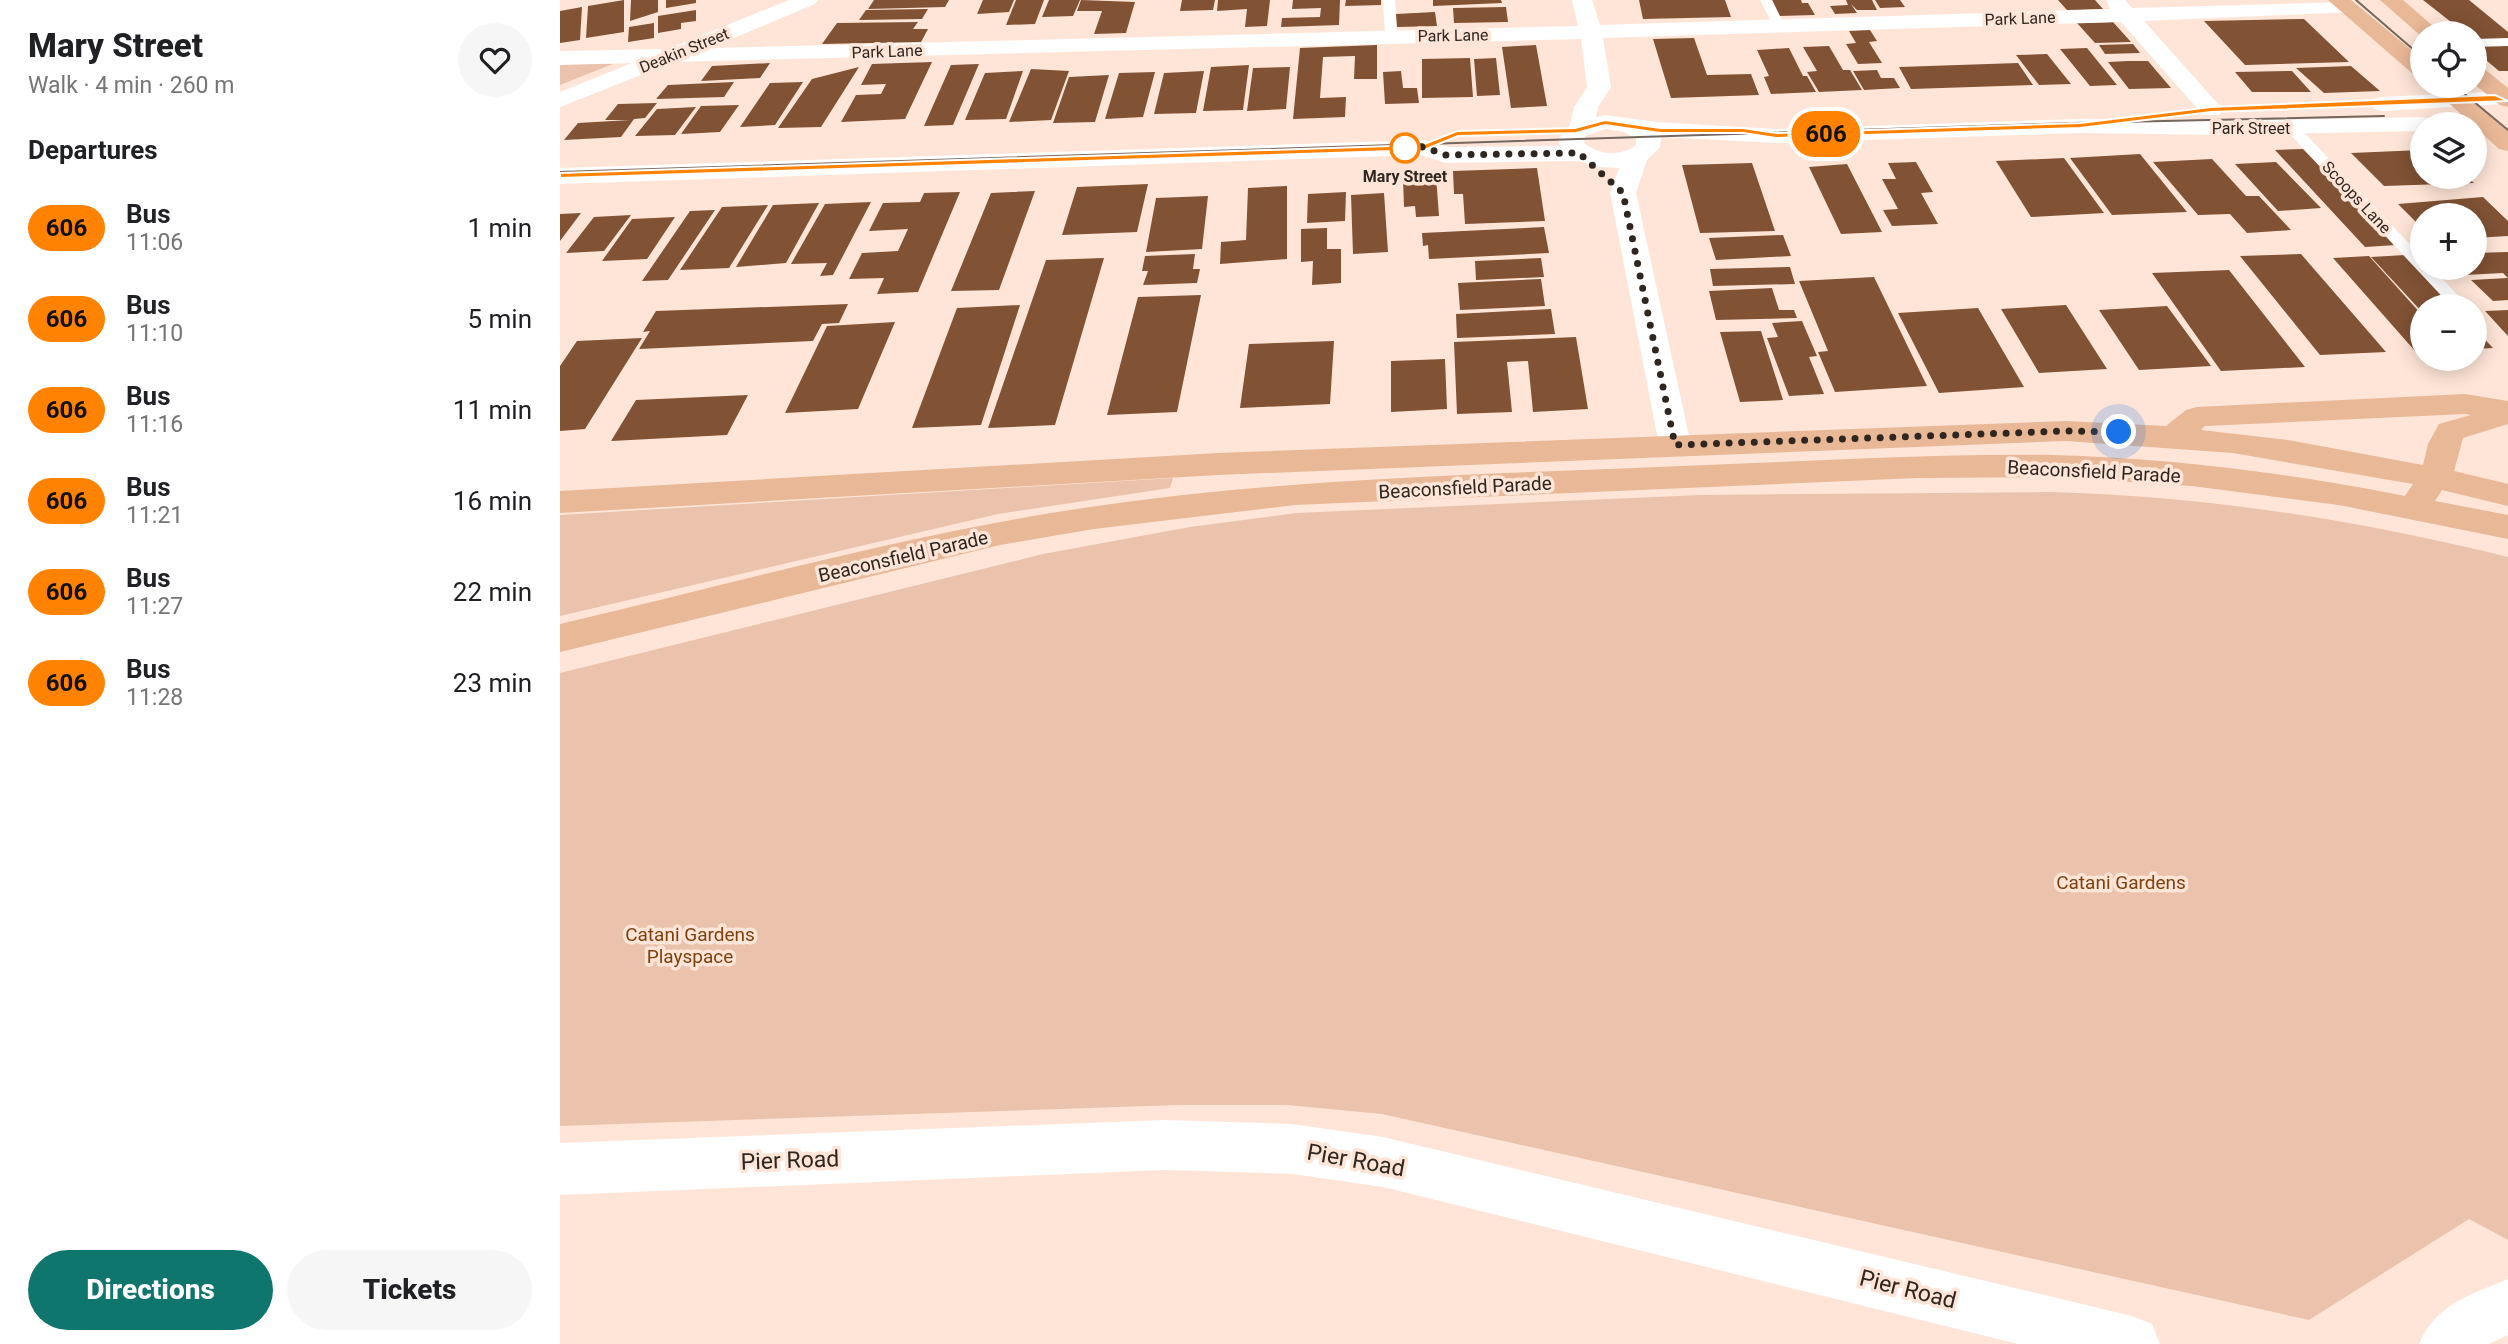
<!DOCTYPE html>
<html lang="en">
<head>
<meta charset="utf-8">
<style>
	body { margin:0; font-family:Roboto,sans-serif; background:#f6f6f6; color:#202124; height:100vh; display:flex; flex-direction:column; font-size:26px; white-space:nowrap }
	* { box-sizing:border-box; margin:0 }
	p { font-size:23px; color:#757577 }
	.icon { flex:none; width:38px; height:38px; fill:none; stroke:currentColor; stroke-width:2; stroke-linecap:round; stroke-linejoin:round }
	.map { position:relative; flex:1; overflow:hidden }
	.details { display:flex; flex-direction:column; background:#fff; width:560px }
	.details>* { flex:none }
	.badge { padding:0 14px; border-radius:23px; font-size:24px; line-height:46px }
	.tools { position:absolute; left:1850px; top:21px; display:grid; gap:14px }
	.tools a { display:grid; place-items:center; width:77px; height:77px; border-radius:50%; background:#fff; box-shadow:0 4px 18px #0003; font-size:35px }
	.you { position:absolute; width:35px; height:35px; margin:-18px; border:5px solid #fff; border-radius:50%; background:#1a73e8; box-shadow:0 0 0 10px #1a73e833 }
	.map>.badge { position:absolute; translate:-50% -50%; box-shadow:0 0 0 4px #fff }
	h2 { padding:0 28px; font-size:26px; line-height:63px }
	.round { display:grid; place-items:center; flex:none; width:74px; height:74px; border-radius:37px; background:#f6f6f6 }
	.overview { display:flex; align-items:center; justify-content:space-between; height:119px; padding:0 28px }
	h1 { font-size:33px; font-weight:800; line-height:52px }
	.action { display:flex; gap:14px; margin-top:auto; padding:14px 28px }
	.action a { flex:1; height:80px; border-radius:42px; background:#0f766e; color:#fff; font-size:28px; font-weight:800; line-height:80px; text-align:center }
	.action a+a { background:#f6f6f6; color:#202124 }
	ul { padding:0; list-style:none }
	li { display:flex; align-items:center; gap:21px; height:91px; padding:0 28px }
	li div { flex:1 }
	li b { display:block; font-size:26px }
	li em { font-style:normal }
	li .badge { min-width:77px; font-weight:700; text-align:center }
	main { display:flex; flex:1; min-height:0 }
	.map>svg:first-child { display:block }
	.green { fill:#ebc3ac }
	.building { fill:#815234 }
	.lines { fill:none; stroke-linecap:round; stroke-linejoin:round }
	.lane { fill:#fff; fill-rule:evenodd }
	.street { fill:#fff; fill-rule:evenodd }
	.primary { fill:#e9b897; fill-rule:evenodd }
	.tram { stroke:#75665e; stroke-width:2 }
	.line { fill:#ff8200; stroke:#fff; stroke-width:2 }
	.walk { stroke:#2f2620; stroke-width:7; stroke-dasharray:0 12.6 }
	.stop-dot { fill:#fff; stroke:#ff8200; stroke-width:3.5 }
	.labels { text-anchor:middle; stroke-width:7; stroke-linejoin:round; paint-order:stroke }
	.far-street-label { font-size:16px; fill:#2f2620; stroke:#fee5d7 }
	.far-stop-label { font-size:16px; font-weight:bold; fill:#2f2620; stroke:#fee5d7 }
	.street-label { font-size:19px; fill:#2f2620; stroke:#fee5d7 }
	.park-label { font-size:19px; fill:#7f3f0c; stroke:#fee5d7 }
	.near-street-label { font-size:23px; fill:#2f2620; stroke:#fee5d7 }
</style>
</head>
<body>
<main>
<section class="details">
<div class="overview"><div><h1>Mary Street</h1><p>Walk · 4 min · 260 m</p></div><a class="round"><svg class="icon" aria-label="heart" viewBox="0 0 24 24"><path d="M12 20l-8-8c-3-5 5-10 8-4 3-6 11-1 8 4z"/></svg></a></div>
<h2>Departures</h2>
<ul>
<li><span class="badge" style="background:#ff8200;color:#111">606</span><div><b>Bus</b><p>11:06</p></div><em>1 min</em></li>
<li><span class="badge" style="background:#ff8200;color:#111">606</span><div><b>Bus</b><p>11:10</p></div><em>5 min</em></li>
<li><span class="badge" style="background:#ff8200;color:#111">606</span><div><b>Bus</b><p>11:16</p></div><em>11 min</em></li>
<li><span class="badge" style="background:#ff8200;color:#111">606</span><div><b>Bus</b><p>11:21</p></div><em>16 min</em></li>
<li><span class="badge" style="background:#ff8200;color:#111">606</span><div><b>Bus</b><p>11:27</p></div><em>22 min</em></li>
<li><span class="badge" style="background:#ff8200;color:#111">606</span><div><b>Bus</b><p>11:28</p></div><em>23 min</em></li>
</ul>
<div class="action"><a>Directions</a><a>Tickets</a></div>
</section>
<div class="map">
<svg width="1948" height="1344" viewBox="0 0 1948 1344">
	<rect width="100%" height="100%" fill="#fee5d7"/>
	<path class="green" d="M 0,64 L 53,64 L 0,85 Z
		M 613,478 L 610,488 L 438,514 L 0,616 L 0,515 Z
		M 1491,492 C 1645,496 1798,520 1948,557 L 1948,1240 L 1909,1219 L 1749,1320 L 822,1114 L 727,1105 L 617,1105 L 0,1126 L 0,673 L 483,554 L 630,527 L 737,513 L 1140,495 Z"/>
	<path class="building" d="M 64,0 L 64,32 L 26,38 L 28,6 Z
		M 71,0 L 98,0 L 98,12 L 70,21 Z
		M 106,0 L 136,0 L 136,3 L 106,8 Z
		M 314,0 L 389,0 L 385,7 L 308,9 Z
		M 423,0 L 454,0 L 449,12 L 417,14 Z
		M 456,0 L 484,0 L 475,24 L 446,25 Z
		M 489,0 L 520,0 L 513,16 L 482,17 Z
		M 521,0 L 575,2 L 566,33 L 534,34 L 542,11 L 517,11 Z
		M 622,0 L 655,0 L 653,10 L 620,11 Z
		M 658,0 L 710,0 L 707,26 L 685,27 L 687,9 L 657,11 Z
		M 733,0 L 780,0 L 779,25 L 721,27 L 722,18 L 760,17 L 761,8 L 732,9 Z
		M 786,0 L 821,0 L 821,5 L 785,6 Z
		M 873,0 L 941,0 L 942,3 L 873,6 Z
		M 1079,0 L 1165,0 L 1171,17 L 1083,19 Z
		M 1212,0 L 1241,0 L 1242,3 L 1248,3 L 1255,15 L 1219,16 Z
		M 1286,0 L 1312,0 L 1317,10 L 1297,10 L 1291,4 L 1297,13 L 1275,14 L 1270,6 L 1288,5 Z
		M 1315,0 L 1340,0 L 1345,7 L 1320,8 Z
		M 1498,0 L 1535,0 L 1543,9 L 1507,10 Z
		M 1863,0 L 1909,0 L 1948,32 L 1948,41 L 1914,42 L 1914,33 L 1905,33 Z
		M 22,7 L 20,40 L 0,43 L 0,11 Z
		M 946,7 L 948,22 L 894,23 L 893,8 Z
		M 368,9 L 362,19 L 299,20 L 306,10 Z
		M 136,10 L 136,21 L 121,23 L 121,29 L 98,33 L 98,16 Z
		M 875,12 L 877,26 L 837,27 L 836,14 Z
		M 1744,19 L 1789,62 L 1685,65 L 1644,21 Z
		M 358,22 L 353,29 L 368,29 L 361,42 L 262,44 L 277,23 Z
		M 1553,22 L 1571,42 L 1535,43 L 1517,23 Z
		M 94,23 L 94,38 L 68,42 L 69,27 Z
		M 1310,30 L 1317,41 L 1309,42 L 1322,63 L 1298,64 L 1286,44 L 1296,43 L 1289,31 Z
		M 1134,38 L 1147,75 L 1191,74 L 1199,95 L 1111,98 L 1093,39 Z
		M 1573,44 L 1580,53 L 1545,54 L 1539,45 Z
		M 1948,44 L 1948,71 L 1939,71 L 1914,50 L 1914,45 Z
		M 817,45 L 817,79 L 794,79 L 795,56 L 763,57 L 760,98 L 786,97 L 785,117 L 733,119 L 740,48 Z
		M 976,45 L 987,106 L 951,108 L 942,47 Z
		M 1269,46 L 1283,70 L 1290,70 L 1302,90 L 1259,92 L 1247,72 L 1257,71 L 1243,47 Z
		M 1229,48 L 1243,76 L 1247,76 L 1256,92 L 1211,94 L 1204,77 L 1209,76 L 1197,50 Z
		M 1527,48 L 1557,85 L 1530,86 L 1500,49 Z
		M 1487,54 L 1511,84 L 1479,85 L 1456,55 Z
		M 910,58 L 913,97 L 862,98 L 862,59 Z
		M 936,58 L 940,95 L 917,96 L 914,59 Z
		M 1568,61 L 1588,61 L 1611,88 L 1569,89 L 1548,62 Z
		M 372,62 L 345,119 L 281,122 L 296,95 L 321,94 L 326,84 L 301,85 L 312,64 Z
		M 210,63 L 200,78 L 141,81 L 152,66 Z
		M 1458,63 L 1473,85 L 1351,89 L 1339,67 Z
		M 419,64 L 393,125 L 364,126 L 391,65 Z
		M 689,65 L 683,110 L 643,111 L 651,67 Z
		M 1791,66 L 1820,91 L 1764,93 L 1736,68 Z
		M 299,67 L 261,127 L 218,128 L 252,79 Z
		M 730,67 L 726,109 L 687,111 L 693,68 Z
		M 471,69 L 509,71 L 491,120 L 449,122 Z
		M 1317,70 L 1321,78 L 1334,78 L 1340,88 L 1304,90 L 1293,71 Z
		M 463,71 L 446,119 L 405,120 L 425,73 Z
		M 644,71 L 636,113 L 594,114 L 604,73 Z
		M 841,71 L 843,88 L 857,88 L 859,103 L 825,104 L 823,72 Z
		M 1732,71 L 1751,92 L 1692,92 L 1675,72 Z
		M 595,72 L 583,117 L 545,119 L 559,73 Z
		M 549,75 L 535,122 L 493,123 L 509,77 Z
		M 174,82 L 164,97 L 96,99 L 108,85 Z
		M 243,82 L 215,125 L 180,127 L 210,83 Z
		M 97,103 L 85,118 L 74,119 L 61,137 L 4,140 L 18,123 L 70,120 L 45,120 L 58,104 Z
		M 179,105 L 160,132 L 121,134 L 141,106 Z
		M 136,107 L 115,135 L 75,136 L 97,109 Z
		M 1743,149 L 1836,245 L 1805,247 L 1715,150 Z
		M 1862,150 L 1862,177 L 1907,177 L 1914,183 L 1824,186 L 1791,153 Z
		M 1580,154 L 1627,212 L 1552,215 L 1510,158 Z
		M 1504,158 L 1544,213 L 1471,217 L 1436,161 Z
		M 1652,159 L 1686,196 L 1699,196 L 1731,230 L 1687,233 L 1670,214 L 1638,215 L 1593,162 Z
		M 1356,162 L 1373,192 L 1361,193 L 1378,224 L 1332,226 L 1323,210 L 1338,209 L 1322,179 L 1336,179 L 1328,163 Z
		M 1716,162 L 1761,208 L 1718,211 L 1675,164 Z
		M 1192,163 L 1215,231 L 1140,233 L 1122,165 Z
		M 1287,164 L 1322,232 L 1281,234 L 1249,167 Z
		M 977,168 L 985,221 L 905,224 L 903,194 L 894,194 L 893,171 Z
		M 876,176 L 879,216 L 856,217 L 855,206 L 844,207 L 843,178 Z
		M 588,184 L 577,232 L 502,235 L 517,187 Z
		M 727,186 L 727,259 L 660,264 L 661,242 L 686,240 L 688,188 Z
		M 475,191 L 439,290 L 391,291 L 431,193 Z
		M 400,192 L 358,292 L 317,294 L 324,278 L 289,279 L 302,253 L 338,251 L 348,229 L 309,231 L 323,203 L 360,202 L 364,193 Z
		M 786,192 L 785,221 L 747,223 L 748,194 Z
		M 824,193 L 828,252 L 793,254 L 791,195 Z
		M 648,196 L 642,249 L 586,252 L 596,198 Z
		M 1923,197 L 1948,221 L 1948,236 L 1914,238 L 1914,215 L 1862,215 L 1862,228 L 1838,204 Z
		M 311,202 L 273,275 L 260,276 L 267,263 L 231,264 L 265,204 Z
		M 259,203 L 226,263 L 176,267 L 213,205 Z
		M 208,205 L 169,268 L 120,270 L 162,207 Z
		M 155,210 L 108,280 L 82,281 L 130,211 Z
		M 21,213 L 0,241 L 0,214 Z
		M 71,215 L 44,251 L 6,253 L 34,217 Z
		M 115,217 L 87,259 L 42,261 L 72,219 Z
		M 984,227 L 989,253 L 869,259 L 868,245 L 863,246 L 862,233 Z
		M 767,228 L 767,249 L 781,249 L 781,283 L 752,285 L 753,261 L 741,262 L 741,229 Z
		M 1223,235 L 1231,256 L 1156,260 L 1149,238 Z
		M 1948,252 L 1948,278 L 1943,273 L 1905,275 L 1897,268 L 1914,268 L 1914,253 Z
		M 635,254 L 633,269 L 640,269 L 637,283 L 583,285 L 588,271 L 582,271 L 585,256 Z
		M 1741,254 L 1826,352 L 1760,355 L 1680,256 Z
		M 1845,255 L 1894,306 L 1862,306 L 1862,312 L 1811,257 Z
		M 1809,256 L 1862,315 L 1862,351 L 1855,351 L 1773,258 Z
		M 544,258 L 495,425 L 428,428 L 486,260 Z
		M 981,258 L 984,277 L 916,280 L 915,261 Z
		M 1230,267 L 1235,284 L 1153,286 L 1150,269 Z
		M 1669,270 L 1745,367 L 1661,371 L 1592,273 Z
		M 1314,277 L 1367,386 L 1275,392 L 1258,352 L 1268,351 L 1239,281 Z
		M 1948,278 L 1948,300 L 1933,301 L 1911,280 Z
		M 981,279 L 985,306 L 900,310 L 898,283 Z
		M 1212,288 L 1219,310 L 1234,310 L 1237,318 L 1156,320 L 1149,291 Z
		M 641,295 L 617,412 L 547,415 L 578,297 Z
		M 288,304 L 279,323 L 262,324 L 253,341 L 79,349 L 90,331 L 83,332 L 96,311 Z
		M 460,305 L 421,425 L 352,428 L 397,308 Z
		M 1506,305 L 1547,369 L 1479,373 L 1441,309 Z
		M 1607,306 L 1651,366 L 1579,370 L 1539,310 Z
		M 1418,308 L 1464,387 L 1379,393 L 1338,313 Z
		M 991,309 L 995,334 L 897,338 L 896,314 Z
		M 1948,310 L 1948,336 L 1925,311 Z
		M 1242,321 L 1257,356 L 1249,357 L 1264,394 L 1229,396 L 1207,338 L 1218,337 L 1212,323 Z
		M 335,322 L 298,409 L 225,413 L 267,326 Z
		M 1914,328 L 1933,348 L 1914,349 Z
		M 1201,331 L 1223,400 L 1180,402 L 1160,332 Z
		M 1016,337 L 1028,409 L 973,412 L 968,361 L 947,362 L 952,412 L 897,414 L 894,342 Z
		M 82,338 L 25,429 L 0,431 L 0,366 L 17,341 Z
		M 774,341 L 770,404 L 680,408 L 689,344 Z
		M 885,359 L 887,409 L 831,412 L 831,361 Z
		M 188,395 L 167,435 L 51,441 L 76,400 Z"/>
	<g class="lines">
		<path class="lane" d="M 823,0 L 835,0 L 837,37 L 831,41 L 825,37 Z
			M 1200,0 L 1212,0 L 1225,26 L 1223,29 L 1215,29 Z
			M 1948,38 L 1948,46 L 1914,47 L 1914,39 Z
			M 1727,125 L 1737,125 L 1862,257 L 1862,268 L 1872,268 L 1908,306 L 1891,306 L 1727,131 Z"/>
		<path class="street" d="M 229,0 L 258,0 L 255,4 L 150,48 L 1018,26 L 1012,0 L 1032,0 L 1040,25 L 1550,9 L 1546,0 L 1565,0 L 1572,8 L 1787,2 L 1798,8 L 1794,12 L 1584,21 L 1659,105 L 1663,110 L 1659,115 L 1643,115 L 1561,22 L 1043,38 L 1051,87 L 1038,107 L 1036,117 L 1045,115 L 1096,122 L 1216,129 L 1520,119 L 1667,121 L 1862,117 L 1871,119 L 1874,124 L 1862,124 L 1862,131 L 1667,135 L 1520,133 L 1216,143 L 1101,137 L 1100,147 L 1087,160 L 1076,193 L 1131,445 L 1127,452 L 1115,455 L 1103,452 L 1099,445 L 1050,193 L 1059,168 L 1039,167 L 1018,161 L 885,163 L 861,155 L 0,184 L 0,168 L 864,140 L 888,147 L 1000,146 L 999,139 L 1010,125 L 1014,107 L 1027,87 L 1021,39 L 114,62 L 0,107 L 0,92 L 72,63 L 0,65 L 0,51 L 108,49 ZM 1046,129 L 1064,132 L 1076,139 L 1076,145 C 1060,157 1039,155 1024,143 L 1025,136 Z
			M 1948,91 L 1948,103 L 1944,104 L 1822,111 L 1814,109 L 1810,104 L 1814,99 L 1822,97 Z
			M 605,1120 L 732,1124 L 823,1137 L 1572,1316 L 1592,1324 L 1600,1344 L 1458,1344 L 823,1187 L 732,1174 L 605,1170 L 0,1195 L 0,1143 Z
			M 1948,1279 L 1948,1335 L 1929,1344 L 1859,1344 C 1876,1304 1910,1295 1948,1279 Z"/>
		<path class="primary" d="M 1768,0 L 1791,0 L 1862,59 L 1862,77 L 1854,75 Z
			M 1820,0 L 1843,0 L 1881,33 L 1862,33 L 1862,37 Z
			M 1914,65 L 1922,67 L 1948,88 L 1948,107 L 1940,105 L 1914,84 Z
			M 1870,86 L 1895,86 L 1948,131 L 1948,151 L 1939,149 Z
			M 1905,394 L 1948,401 L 1948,424 L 1903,438 L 1894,471 L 1948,484 L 1948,506 L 1882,490 L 1875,501 L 1948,515 L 1948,539 L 1779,505 L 1632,486 L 1494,477 L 1358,478 L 735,505 L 534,529 L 440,545 L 0,652 L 0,624 C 176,583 351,533 530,507 C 734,477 940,474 1146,465 C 1261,461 1377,453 1492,455 C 1610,458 1729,473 1845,496 L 1853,484 L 1673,453 L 1506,441 L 658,475 L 0,513 L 0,491 L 658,453 L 1506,421 L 1606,426 L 1626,410 L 1637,407 ZM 1905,414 L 1911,415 L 1879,424 L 1868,444 L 1863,465 L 1728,440 L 1641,430 L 1645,426 Z"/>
		<path class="tram" d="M 1796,0 L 1862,57
			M 1895,86 L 1948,130
			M 0,172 L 1514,123 L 1824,116"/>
	</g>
	<path class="line" d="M 1935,95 L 1948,101 L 1651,112 L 1520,128 L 1216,138 L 1183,133 L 1100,133 L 1045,125 L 1016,133 L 898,136 L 864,150 L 0,178 L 0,173 L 862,145 L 897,131 L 1015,128 L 1045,120 L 1100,128 L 1183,128 L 1216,133 L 1520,123 L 1651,107 Z"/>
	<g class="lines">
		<path class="walk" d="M 845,148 L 841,148 L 864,147 L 885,155 L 1019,153 L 1063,193 L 1115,445 L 1506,431 L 1559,432"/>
	</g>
	<circle class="stop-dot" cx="845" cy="148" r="14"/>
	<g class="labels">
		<g class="far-street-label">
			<text transform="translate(1460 18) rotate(-2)" y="6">Park Lane</text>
			<text transform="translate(893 35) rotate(-1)" y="6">Park Lane</text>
			<text transform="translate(124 50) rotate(-22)" y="6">Deakin Street</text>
			<text transform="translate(327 51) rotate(-2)" y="6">Park Lane</text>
			<text x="1691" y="134">Park Street</text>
			<text transform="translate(1797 197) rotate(47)" y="6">Scoops Lane</text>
		</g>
		<g class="far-stop-label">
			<text x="845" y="182">Mary Street</text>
		</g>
		<g class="street-label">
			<text transform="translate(1534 471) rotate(3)" y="7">Beaconsfield Parade</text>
			<text transform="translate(905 487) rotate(-3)" y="7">Beaconsfield Parade</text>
			<text transform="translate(343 556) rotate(-13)" y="7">Beaconsfield Parade</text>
		</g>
		<g class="park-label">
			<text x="1561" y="889">Catani Gardens</text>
			<text x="130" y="941">Catani Gardens<tspan x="130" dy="22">Playspace</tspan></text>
		</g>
		<g class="near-street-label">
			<text transform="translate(230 1160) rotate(-2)" y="8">Pier Road</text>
			<text transform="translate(796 1160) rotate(10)" y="8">Pier Road</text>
			<text transform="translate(1348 1289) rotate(14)" y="8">Pier Road</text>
		</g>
	</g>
</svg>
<div class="tools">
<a><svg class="icon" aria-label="locate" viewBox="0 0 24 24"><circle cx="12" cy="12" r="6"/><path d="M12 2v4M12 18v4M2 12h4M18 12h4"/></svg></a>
<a><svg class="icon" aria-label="layers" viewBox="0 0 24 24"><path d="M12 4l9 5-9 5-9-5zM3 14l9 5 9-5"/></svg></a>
<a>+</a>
<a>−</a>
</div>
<div class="you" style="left:1559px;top:432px"></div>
<b class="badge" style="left:1266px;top:134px;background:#ff8200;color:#111">606</b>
</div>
</main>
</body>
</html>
